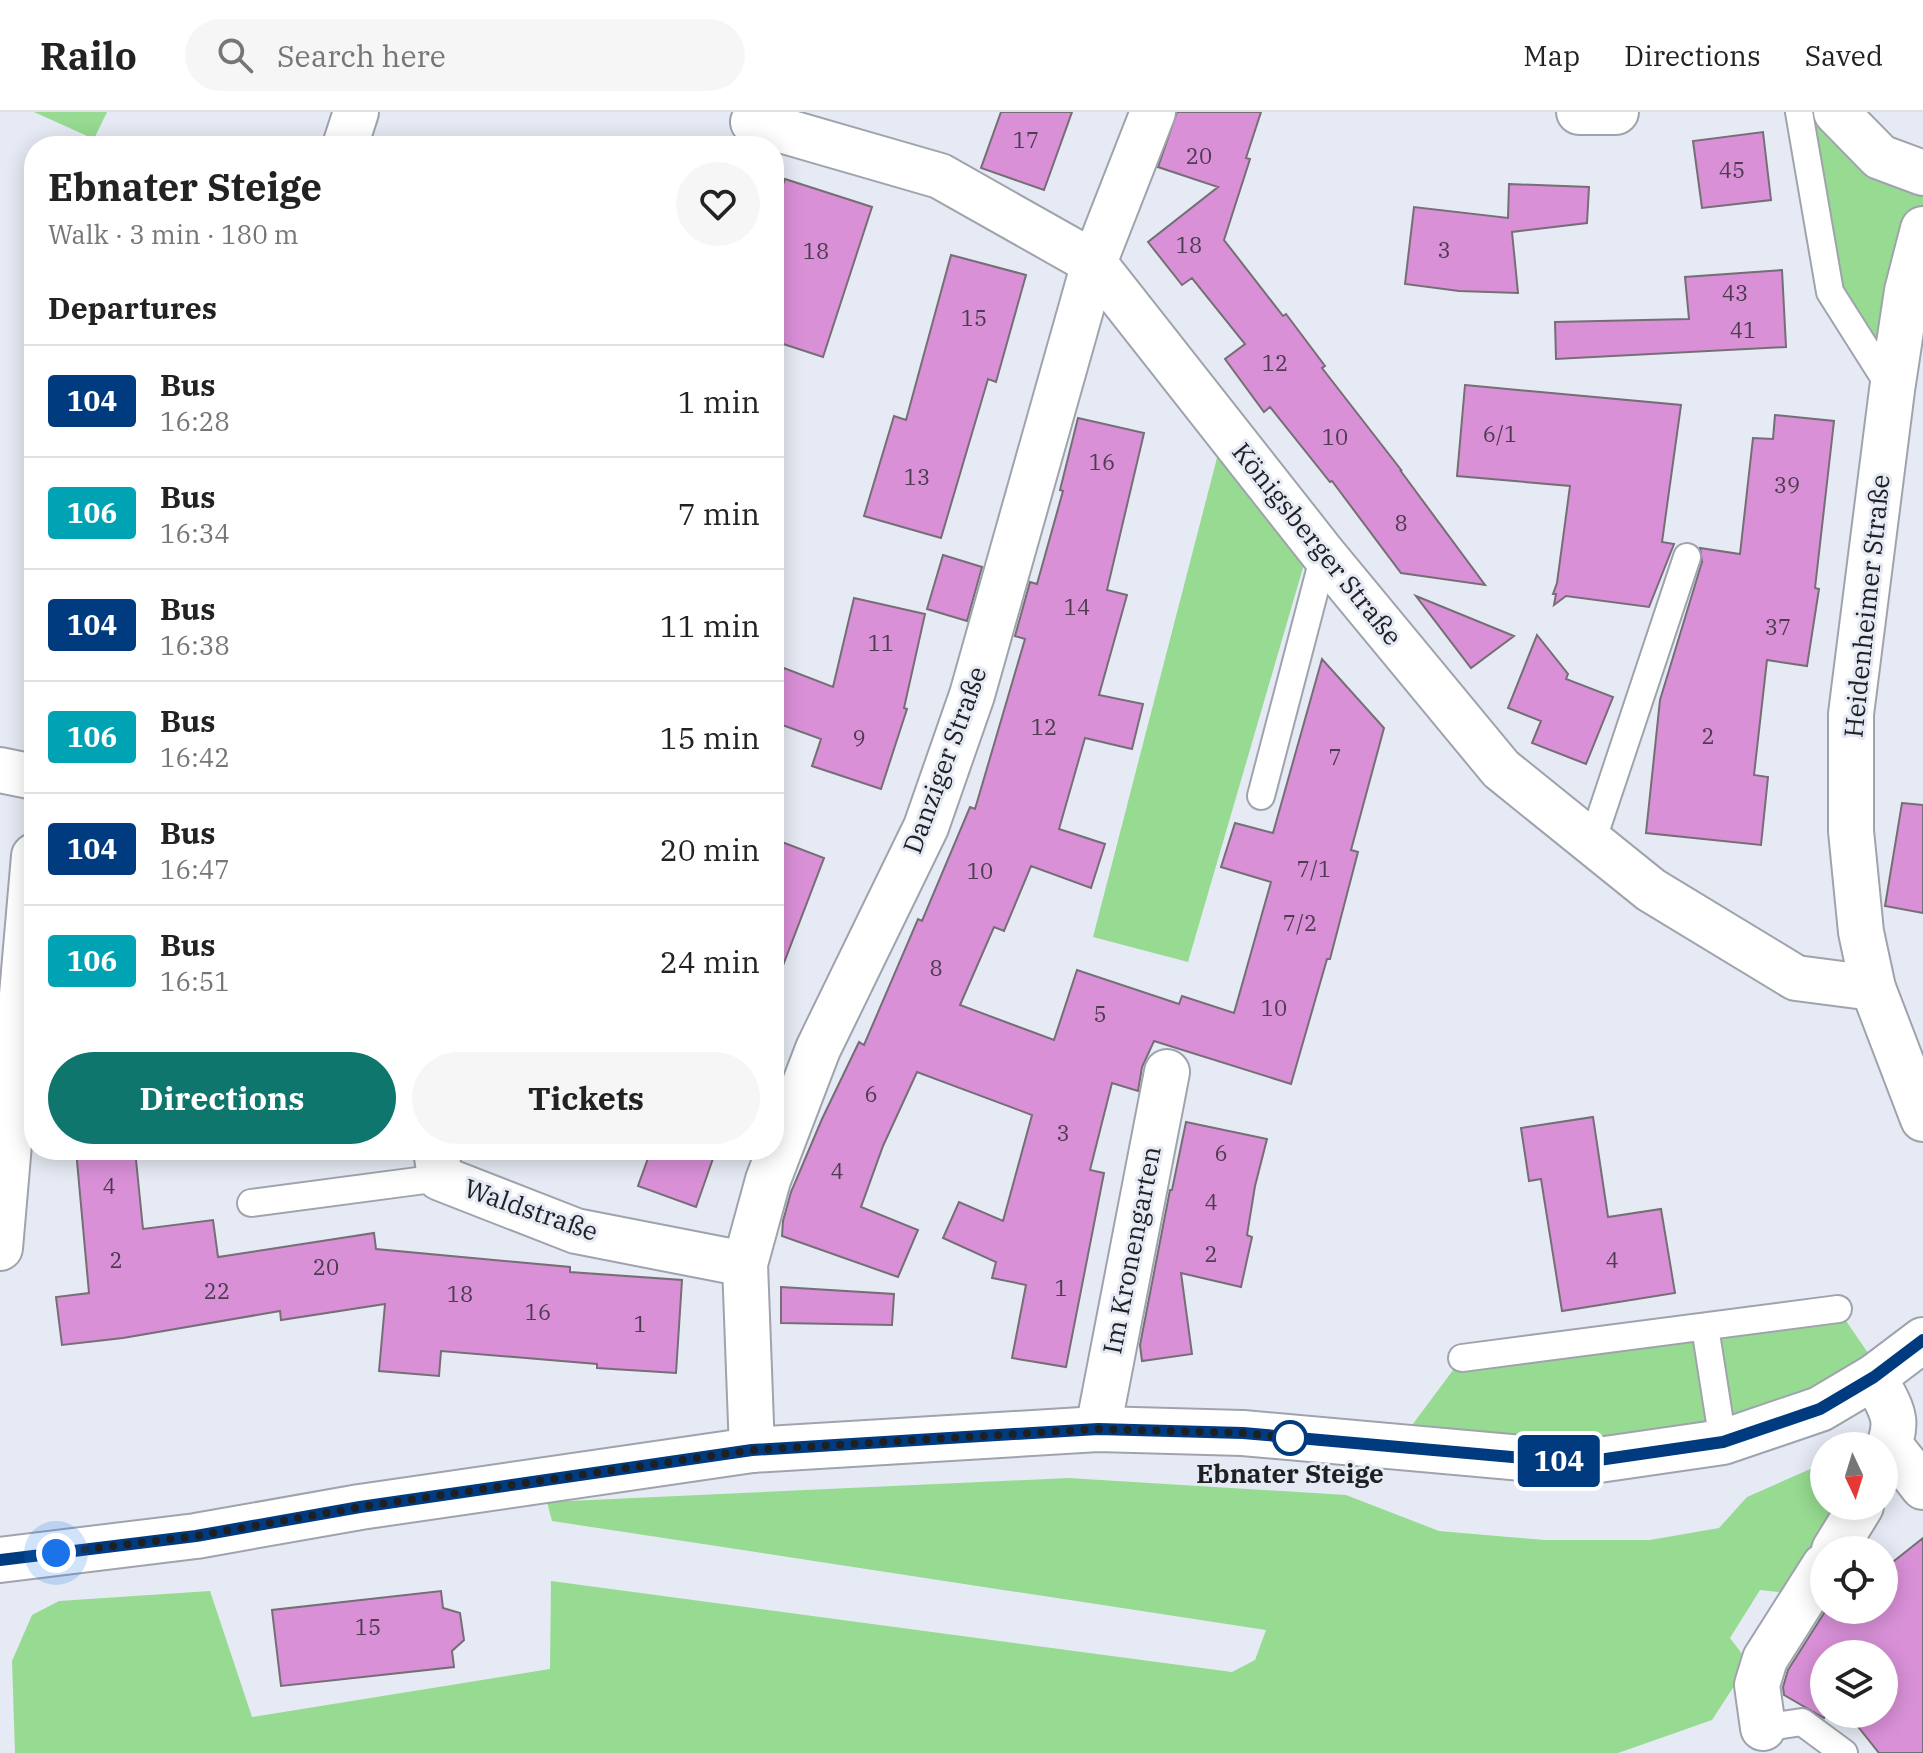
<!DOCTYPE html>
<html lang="en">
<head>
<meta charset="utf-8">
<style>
	body { margin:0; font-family:"IBM Plex Serif",serif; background:#f6f6f6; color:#222; height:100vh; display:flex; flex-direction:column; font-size:30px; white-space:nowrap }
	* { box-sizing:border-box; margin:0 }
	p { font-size:26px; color:#767676 }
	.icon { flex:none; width:44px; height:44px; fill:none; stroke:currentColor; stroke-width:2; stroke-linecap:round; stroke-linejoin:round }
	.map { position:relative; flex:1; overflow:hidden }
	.sheet { position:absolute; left:24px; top:24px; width:760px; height:1024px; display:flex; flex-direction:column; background:#fff; border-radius:32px; box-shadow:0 4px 20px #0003 }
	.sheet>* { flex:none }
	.badge { padding:0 16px; border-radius:6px; font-size:28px; line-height:52px }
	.needle { width:52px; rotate:176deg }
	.controls { position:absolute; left:1810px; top:1320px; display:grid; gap:16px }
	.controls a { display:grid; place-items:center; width:88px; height:88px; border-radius:50%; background:#fff; box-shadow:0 4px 20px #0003; font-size:40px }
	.you { position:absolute; width:40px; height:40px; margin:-20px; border:6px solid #fff; border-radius:50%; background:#1a73e8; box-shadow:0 0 0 12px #1a73e833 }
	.map>.badge { position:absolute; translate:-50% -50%; box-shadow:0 0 0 4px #fff }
	h2 { padding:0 24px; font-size:30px; line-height:72px }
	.round { display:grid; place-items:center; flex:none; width:84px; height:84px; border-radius:42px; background:#f6f6f6 }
	.overview { display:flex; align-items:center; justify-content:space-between; height:136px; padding:0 24px }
	h1 { font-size:38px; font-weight:700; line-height:60px }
	.primary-button { display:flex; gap:16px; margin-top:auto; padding:16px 24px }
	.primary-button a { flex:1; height:92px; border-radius:48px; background:#0f766e; color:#fff; font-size:32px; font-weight:700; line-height:92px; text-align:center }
	.primary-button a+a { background:#f6f6f6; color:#222 }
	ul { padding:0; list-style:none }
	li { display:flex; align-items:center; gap:24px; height:112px; padding:0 24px; border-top:2px solid #e0e0e0 }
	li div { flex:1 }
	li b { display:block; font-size:30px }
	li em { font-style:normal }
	li .badge { min-width:88px; font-weight:700; text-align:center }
	header { display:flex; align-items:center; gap:48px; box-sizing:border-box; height:112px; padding:0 40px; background:#fff; border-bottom:2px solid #e0e0e0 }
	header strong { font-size:38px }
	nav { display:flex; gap:44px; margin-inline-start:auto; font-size:28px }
	.search { width:560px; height:72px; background:#f6f6f6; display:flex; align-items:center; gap:20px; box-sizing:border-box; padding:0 28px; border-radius:44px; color:#767676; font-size:30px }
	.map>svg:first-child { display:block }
	.green { fill:#96db91 }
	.building { fill:#d990d7; stroke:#756e75; stroke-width:2 }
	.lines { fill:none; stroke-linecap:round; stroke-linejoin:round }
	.lane-casing { stroke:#9fa3ac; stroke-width:30 }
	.street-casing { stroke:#9fa3ac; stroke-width:48 }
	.secondary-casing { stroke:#9fa3ac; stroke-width:48 }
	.lane { stroke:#fff; stroke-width:26 }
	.street { stroke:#fff; stroke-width:44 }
	.secondary { stroke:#fff; stroke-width:44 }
	.line-casing { stroke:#fff; stroke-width:18 }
	.line { stroke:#003b80; stroke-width:12 }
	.walk { stroke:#1e2023; stroke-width:8; stroke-dasharray:0 14.4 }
	.stop-dot { fill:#fff; stroke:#003b80; stroke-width:4 }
	.labels { text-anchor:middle; stroke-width:6; stroke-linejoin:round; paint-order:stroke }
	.number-label { font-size:22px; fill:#4d3c50 }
	.street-label { font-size:26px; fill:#1e2023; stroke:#e6eaf4 }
	.stop-label { font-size:26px; font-weight:bold; fill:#1e2023; stroke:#e6eaf4 }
</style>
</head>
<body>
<header>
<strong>Railo</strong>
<div class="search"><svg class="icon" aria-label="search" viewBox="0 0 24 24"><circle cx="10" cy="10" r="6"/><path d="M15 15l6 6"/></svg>Search here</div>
<nav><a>Map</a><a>Directions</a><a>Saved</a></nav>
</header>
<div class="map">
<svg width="1923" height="1641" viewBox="0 0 1923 1641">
	<rect width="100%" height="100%" fill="#e6eaf4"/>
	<path class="green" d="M 34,0 L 107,0 L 94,27 Z
		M 1799,0 L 1836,0 L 1923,61 L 1923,117 L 1892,278 L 1830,180 Z
		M 1218,342 L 1305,449 L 1188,850 L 1093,825 Z
		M 1838,1197 L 1885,1266 L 1578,1346 L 1401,1328 L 1462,1246 Z
		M 1824,1351 L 1824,1394 L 1846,1394 L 1787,1481 L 1760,1478 L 1730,1526 L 1749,1551 L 1712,1608 L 1618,1641 L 15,1641 L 12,1549 L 32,1503 L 59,1489 L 210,1479 L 252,1605 L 550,1557 L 551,1469 L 1232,1560 L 1255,1548 L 1266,1518 L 552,1409 L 547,1390 L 1068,1366 L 1346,1383 L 1439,1419 L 1545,1428 L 1650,1428 L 1719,1416 L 1747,1385 Z"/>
	<path class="building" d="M 1001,0 L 1072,0 L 1044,78 L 981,56 Z
		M 1177,0 L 1261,0 L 1246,46 L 1250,47 L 1224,128 L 1283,204 L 1286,202 L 1325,254 L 1322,256 L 1402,359 L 1400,358 L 1485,473 L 1401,461 L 1332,369 L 1330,370 L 1270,295 L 1264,300 L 1225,247 L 1245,232 L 1192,166 L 1182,173 L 1148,130 L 1218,75 L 1158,55 Z
		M 1763,20 L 1771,88 L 1702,96 L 1693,29 Z
		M 785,67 L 872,95 L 823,245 L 774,229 L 774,100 Z
		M 1509,72 L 1589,75 L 1587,111 L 1512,120 L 1518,181 L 1459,179 L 1405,172 L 1414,95 L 1508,106 Z
		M 951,143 L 1026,163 L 996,270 L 988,267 L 941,426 L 864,404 L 894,304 L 906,308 Z
		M 1782,158 L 1786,235 L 1556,247 L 1555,210 L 1689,207 L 1685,165 Z
		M 1465,273 L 1681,293 L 1662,430 L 1674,432 L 1649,495 L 1566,484 L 1554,493 L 1556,482 L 1553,482 L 1557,471 L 1570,374 L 1457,364 Z
		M 1775,303 L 1834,309 L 1815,476 L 1819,477 L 1807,554 L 1767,548 L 1754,663 L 1768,665 L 1761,733 L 1646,721 L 1660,588 L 1702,450 L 1700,436 L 1740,442 L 1753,326 L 1773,327 Z
		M 1078,306 L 1144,321 L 1107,478 L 1127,483 L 1099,583 L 1143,592 L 1132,637 L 1085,626 L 1059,717 L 1105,732 L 1091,776 L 1031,754 L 1004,819 L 994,815 L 960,893 L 1054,928 L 1077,858 L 1179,892 L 1182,884 L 1234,901 L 1271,770 L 1221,755 L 1235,711 L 1273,721 L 1322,547 L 1384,616 L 1351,738 L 1358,740 L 1330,847 L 1327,847 L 1291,972 L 1154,929 L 1142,955 L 1138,979 L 1112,971 L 1090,1058 L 1104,1061 L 1066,1255 L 1012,1246 L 1026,1173 L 992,1166 L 996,1150 L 943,1126 L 959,1090 L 1003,1109 L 1032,1003 L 917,960 L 883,1034 L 861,1095 L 918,1118 L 898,1165 L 782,1124 L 783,1109 L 791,1080 L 822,1007 L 859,930 L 864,933 L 918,807 L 922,809 L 970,695 L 975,697 L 1025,527 L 1015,524 L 1030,470 L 1037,472 L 1063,379 L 1060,378 Z
		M 943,443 L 982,455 L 967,509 L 927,497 Z
		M 1416,484 L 1514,524 L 1471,556 Z
		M 854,486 L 925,502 L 904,596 L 907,597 L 881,677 L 812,654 L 821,627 L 774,610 L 774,582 L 784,556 L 833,575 Z
		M 1537,523 L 1568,562 L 1566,567 L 1613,585 L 1586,652 L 1532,631 L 1541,609 L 1508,596 Z
		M 1902,691 L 1923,693 L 1923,801 L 1885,794 Z
		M 774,727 L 824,746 L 777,869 L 774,868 Z
		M 1593,1005 L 1608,1105 L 1661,1097 L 1675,1181 L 1562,1199 L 1541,1067 L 1529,1069 L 1521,1016 Z
		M 1186,1010 L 1267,1027 L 1255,1074 L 1247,1123 L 1252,1125 L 1241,1175 L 1181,1161 L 1192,1242 L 1142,1249 L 1140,1233 L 1170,1078 L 1172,1078 Z
		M 76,1038 L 135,1038 L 143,1117 L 213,1108 L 218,1145 L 374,1121 L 376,1137 L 570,1155 L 570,1160 L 682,1168 L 676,1261 L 597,1256 L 597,1252 L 441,1239 L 439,1264 L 379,1259 L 385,1192 L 281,1208 L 280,1199 L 123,1226 L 62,1233 L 56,1185 L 89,1181 Z
		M 651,1038 L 716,1038 L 696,1095 L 638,1074 Z
		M 781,1175 L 894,1182 L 892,1213 L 781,1211 Z
		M 1923,1426 L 1923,1641 L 1879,1641 L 1848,1602 L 1884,1602 L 1884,1542 L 1824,1542 L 1824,1602 L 1826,1602 L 1824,1606 L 1784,1583 L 1783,1575 L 1788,1558 L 1826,1498 L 1884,1498 L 1884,1457 Z
		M 441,1479 L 443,1496 L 460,1501 L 464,1528 L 452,1539 L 454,1555 L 281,1574 L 272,1498 Z"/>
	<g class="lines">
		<defs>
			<path id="lane" d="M 1799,0 L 1830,180 L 1892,278
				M 1261,684 L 1324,443
				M 1592,730 L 1687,445
				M 251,1091 L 440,1066
				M 1705,1215 L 1723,1330
				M 1462,1246 L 1838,1197
				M 1763,1616 L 1802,1610 L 1844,1641"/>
			<path id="street" d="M 1579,0 L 1616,0
				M 753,10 L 940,64 L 1094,151 L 1324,443 L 1501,657 L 1651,778 L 1796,866 L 1873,876
				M 345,34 L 356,0
				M 0,658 L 34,665
				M 436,1038 L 440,1066 L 576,1119 L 745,1152
				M 0,1136 L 34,744
				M 1874,1265 C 1892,1299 1902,1308 1884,1345
				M 1098,1317 L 1167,960
				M 1890,1333 L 1923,1375
				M 752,1338 L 745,1152 L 768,1068 L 818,937 L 926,715 L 972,583 L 1094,151 L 1153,0
				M 1834,1438 L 1861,1394
				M 1763,1616 L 1757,1573 L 1765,1547 L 1824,1454"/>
			<path id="secondary" d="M 1836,0 L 1880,45 L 1923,61
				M 1923,117 L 1907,179 L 1892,278 L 1851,602 L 1851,719 L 1861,820 L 1873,876 L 1923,1007
				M 0,1448 L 196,1424 L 360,1395 L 752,1338 L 1098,1317 L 1243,1321 L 1578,1351 L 1723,1330 L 1820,1297 L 1874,1265 L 1923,1228"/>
		</defs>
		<use href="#lane" class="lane-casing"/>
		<use href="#street" class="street-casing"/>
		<use href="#secondary" class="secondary-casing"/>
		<use href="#lane" class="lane"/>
		<use href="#street" class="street"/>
		<use href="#secondary" class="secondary"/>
	</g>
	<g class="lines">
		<defs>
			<path id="line" d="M 0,1448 L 196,1424 L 360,1395 L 752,1338 L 1098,1317 L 1243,1321 L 1578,1351 L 1723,1330 L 1820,1297 L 1874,1265 L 1923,1228"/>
		</defs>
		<use href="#line" class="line-casing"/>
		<use href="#line" class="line"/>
		<path class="walk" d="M 56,1441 L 196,1424 L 360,1395 L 752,1338 L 1098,1317 L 1243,1321 L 1302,1327 L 1290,1326"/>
	</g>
	<circle class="stop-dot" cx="1290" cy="1326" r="16"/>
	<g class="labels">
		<g class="number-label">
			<text x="1026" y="36">17</text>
			<text x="1199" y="52">20</text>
			<text x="1732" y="66">45</text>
			<text x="1189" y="141">18</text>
			<text x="1444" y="146">3</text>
			<text x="816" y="147">18</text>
			<text x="1735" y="189">43</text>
			<text x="974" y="214">15</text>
			<text x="1743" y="226">41</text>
			<text x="1275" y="259">12</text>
			<text x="1500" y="330">6/1</text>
			<text x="1335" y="333">10</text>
			<text x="1102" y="358">16</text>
			<text x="917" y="373">13</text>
			<text x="1787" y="381">39</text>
			<text x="1401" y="419">8</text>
			<text x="1077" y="503">14</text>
			<text x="1778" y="523">37</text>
			<text x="881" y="539">11</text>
			<text x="1044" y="623">12</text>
			<text x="1708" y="632">2</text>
			<text x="859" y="634">9</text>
			<text x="1335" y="653">7</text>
			<text x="1314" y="765">7/1</text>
			<text x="980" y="767">10</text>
			<text x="1300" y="819">7/2</text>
			<text x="936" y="864">8</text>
			<text x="1274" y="904">10</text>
			<text x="1100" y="910">5</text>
			<text x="871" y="990">6</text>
			<text x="1063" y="1029">3</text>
			<text x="1221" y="1049">6</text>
			<text x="837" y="1067">4</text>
			<text x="109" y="1082">4</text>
			<text x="1211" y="1098">4</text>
			<text x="1211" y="1150">2</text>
			<text x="116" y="1156">2</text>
			<text x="1612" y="1156">4</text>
			<text x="326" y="1163">20</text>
			<text x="1061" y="1184">1</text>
			<text x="217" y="1187">22</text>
			<text x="460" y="1190">18</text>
			<text x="538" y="1208">16</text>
			<text x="640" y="1220">1</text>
			<text x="368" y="1523">15</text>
		</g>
		<g class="street-label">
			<text transform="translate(1317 432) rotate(51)" y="9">Königsberger Straße</text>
			<text transform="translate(1867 494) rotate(-84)" y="9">Heidenheimer Straße</text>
			<text transform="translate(945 648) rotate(-70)" y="9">Danziger Straße</text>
			<text transform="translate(531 1098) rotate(19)" y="9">Waldstraße</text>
			<text transform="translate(1132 1138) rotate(-79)" y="9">Im Kronengarten</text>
		</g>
		<g class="stop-label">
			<text x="1290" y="1371">Ebnater Steige</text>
		</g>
	</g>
</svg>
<div class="controls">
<a><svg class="needle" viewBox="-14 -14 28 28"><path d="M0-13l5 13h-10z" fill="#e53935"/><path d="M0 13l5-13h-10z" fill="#767676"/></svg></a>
<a><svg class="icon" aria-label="locate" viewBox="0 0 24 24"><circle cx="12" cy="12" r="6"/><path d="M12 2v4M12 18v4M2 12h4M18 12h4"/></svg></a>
<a><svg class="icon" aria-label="layers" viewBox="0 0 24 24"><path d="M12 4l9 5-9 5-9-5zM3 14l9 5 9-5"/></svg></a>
</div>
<div class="you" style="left:56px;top:1441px"></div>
<b class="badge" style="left:1559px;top:1349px;background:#003b80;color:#fff">104</b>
<section class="sheet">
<div class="overview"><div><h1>Ebnater Steige</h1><p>Walk · 3 min · 180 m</p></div><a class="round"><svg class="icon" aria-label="heart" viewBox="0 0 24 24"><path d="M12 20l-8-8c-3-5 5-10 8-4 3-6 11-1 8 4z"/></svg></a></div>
<h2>Departures</h2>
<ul>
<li><span class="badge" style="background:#003b80;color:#fff">104</span><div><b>Bus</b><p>16:28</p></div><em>1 min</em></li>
<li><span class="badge" style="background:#00a3b4;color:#fff">106</span><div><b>Bus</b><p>16:34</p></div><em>7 min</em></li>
<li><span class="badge" style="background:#003b80;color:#fff">104</span><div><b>Bus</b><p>16:38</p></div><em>11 min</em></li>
<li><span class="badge" style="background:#00a3b4;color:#fff">106</span><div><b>Bus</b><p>16:42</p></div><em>15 min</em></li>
<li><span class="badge" style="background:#003b80;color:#fff">104</span><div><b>Bus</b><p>16:47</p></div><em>20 min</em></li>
<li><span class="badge" style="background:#00a3b4;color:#fff">106</span><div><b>Bus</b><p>16:51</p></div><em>24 min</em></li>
</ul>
<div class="primary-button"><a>Directions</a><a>Tickets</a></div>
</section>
</div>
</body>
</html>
